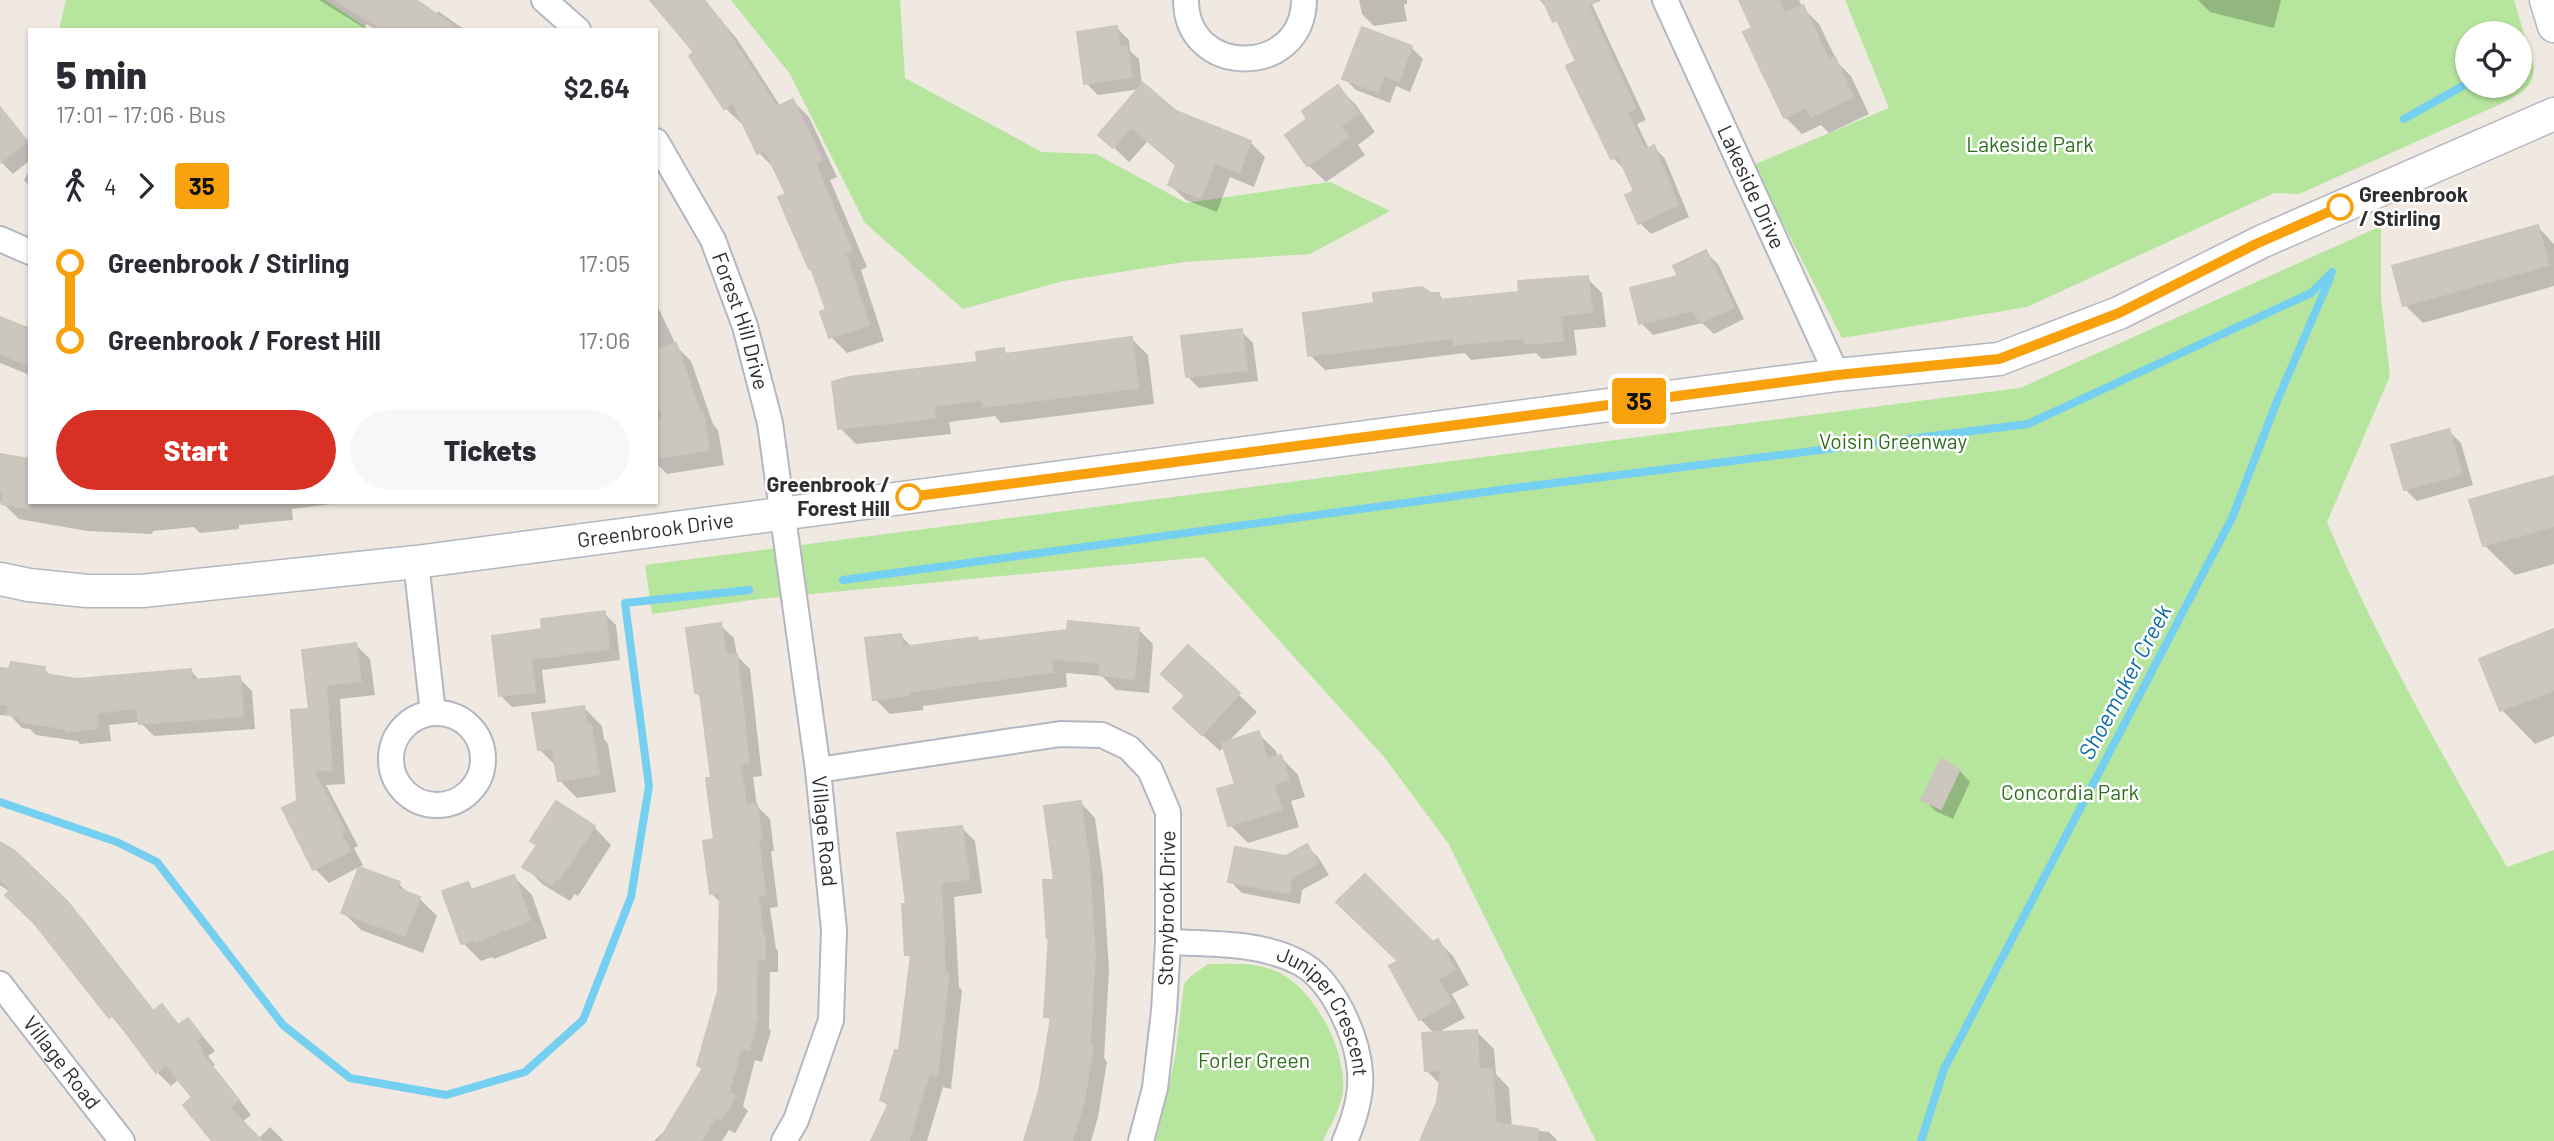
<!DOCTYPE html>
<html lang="en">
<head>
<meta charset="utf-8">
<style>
	body { margin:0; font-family:Barlow,sans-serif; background:#f7f7f7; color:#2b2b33; height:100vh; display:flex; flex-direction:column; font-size:26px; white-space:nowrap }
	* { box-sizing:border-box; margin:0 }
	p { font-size:23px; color:#7c7c81 }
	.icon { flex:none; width:38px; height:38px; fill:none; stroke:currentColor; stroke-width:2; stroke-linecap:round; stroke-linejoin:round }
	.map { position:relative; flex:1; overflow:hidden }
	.side { position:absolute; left:28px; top:28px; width:630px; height:476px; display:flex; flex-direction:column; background:#fff; border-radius:0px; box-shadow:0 2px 5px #0004 }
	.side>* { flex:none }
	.badge { padding:0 14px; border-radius:5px; font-size:24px; line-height:46px }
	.controls { position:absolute; left:2455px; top:21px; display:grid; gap:14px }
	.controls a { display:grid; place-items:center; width:77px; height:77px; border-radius:50%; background:#fff; box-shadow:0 2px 5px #0004; font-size:35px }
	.map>.badge { position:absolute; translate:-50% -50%; box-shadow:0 0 0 4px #fff }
	.legs { display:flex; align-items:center; gap:10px; height:77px; padding:0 28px; font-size:23px }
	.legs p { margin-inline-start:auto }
	.headline { display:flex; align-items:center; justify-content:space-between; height:119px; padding:0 28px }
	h1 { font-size:38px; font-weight:800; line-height:52px }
	.action { display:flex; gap:14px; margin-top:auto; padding:14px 28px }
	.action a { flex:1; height:80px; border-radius:42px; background:#d93025; color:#fff; font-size:28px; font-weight:800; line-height:80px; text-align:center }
	.action a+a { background:#f7f7f7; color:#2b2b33 }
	ul { padding:0 28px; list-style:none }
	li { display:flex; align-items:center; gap:24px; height:77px; font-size:26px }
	li i { display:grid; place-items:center; width:10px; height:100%; margin:0 9px; background:currentColor }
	li i::after { content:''; width:18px; height:18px; margin:-9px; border:5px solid; border-radius:50%; background:#fff }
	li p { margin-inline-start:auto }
	li:first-child i { background:linear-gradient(#0000 50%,currentColor 0) }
	li:last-child i { background:linear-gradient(currentColor 50%,#0000 0) }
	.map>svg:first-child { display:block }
	.green { fill:#b6e59e; fill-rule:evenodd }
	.shadow { fill:#0003 }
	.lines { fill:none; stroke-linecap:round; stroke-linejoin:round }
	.stream { stroke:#75cff0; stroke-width:8 }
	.building { fill:#cbc7bf; stroke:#cbc5ba; stroke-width:2 }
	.minor-casing { stroke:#b4b7c1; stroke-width:28 }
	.tertiary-casing { stroke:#b4b7c1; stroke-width:35 }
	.minor { stroke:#fff; stroke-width:24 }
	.tertiary { stroke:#fff; stroke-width:32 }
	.line-1-casing { stroke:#fff; stroke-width:16 }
	.line-1 { stroke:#f8a10d; stroke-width:10 }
	.stop-1-dot { fill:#fff; stroke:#f8a10d; stroke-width:3.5 }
	.labels { text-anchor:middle; stroke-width:5; stroke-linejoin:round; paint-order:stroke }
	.park-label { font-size:21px; fill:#2c6e1b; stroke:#fff }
	.street-label { font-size:21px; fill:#2e2e2e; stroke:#fff }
	.stop-label { font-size:21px; font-weight:bold; fill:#2e2e2e; stroke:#fff; text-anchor:start }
	.water-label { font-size:23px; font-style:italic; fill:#0d6fa3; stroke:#fff }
</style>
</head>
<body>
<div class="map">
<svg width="2554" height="1141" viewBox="0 0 2554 1141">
	<rect width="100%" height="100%" fill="#efe9e1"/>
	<path class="green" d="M 66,0 L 325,0 L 370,30 L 59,30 Z
		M 731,0 L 900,0 L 905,78 L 1042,152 L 1096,154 L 1186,203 L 1330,182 L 1390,211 L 1310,254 L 1184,262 L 1063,281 L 963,309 L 865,223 L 790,74 Z
		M 1845,0 L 2514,0 L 2534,68 C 2533,88 2519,94 2503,103 L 2299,194 L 2274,193 L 2027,307 L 1842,338 L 1753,165 L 1889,108 ZM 2468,33 L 2520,33 L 2520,86 L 2468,86 Z
		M 2381,226 L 2381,298 L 2390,376 L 2327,522 C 2377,641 2442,755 2507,867 L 2554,850 L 2554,1141 L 1596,1141 L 1448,843 L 1385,758 L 1204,557 L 759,599 L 652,614 L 645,565 L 2020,388 Z
		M 1208,964 C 1229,964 1253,962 1273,970 C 1314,984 1353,1060 1341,1101 C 1337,1115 1329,1128 1323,1141 L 1156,1141 L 1175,1057 L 1184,984 L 1191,976 Z"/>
	<path class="shadow" d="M 319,0 L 403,0 L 436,15 L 438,11 L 465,30 L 376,30 L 367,24 L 364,28 Z
		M 653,0 L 704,0 L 737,39 L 781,107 L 793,101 L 809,117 L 837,177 L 830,180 L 867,267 L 861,270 L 884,341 L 847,353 L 831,337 L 828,311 L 815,272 L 810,268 L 788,195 L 776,170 L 759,153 L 744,122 L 742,124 L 725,108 L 697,53 Z
		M 1359,0 L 1407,0 L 1407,4 L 1404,4 L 1407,21 L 1374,26 L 1362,14 Z
		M 1540,0 L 1590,0 L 1646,120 L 1637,124 L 1649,149 L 1654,147 L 1665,159 L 1689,217 L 1651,234 L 1640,223 L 1637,192 L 1624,169 L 1613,158 L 1579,62 L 1563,30 Z
		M 1741,0 L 1799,0 L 1802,7 L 1819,24 L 1838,63 L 1851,76 L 1869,114 L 1829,133 L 1821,125 L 1802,134 L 1785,117 L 1754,29 Z
		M 2198,0 L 2281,0 L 2274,28 L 2210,12 Z
		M 1117,28 L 1129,40 L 1130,51 L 1139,59 L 1142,85 L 1175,113 L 1250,142 L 1265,157 L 1254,187 L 1230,177 L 1217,212 L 1186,200 L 1170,185 L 1177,167 L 1148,141 L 1129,162 L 1101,135 L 1141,89 L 1098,95 L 1086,83 Z
		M 1411,47 L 1423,59 L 1410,92 L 1396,86 L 1390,103 L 1356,90 L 1344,78 Z
		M 1338,87 L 1356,105 L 1375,132 L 1358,145 L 1365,155 L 1326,182 L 1308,165 L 1310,119 Z
		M 0,107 L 30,144 L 30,160 L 13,174 L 0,161 Z
		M 30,169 L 30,186 L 24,180 Z
		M 2538,227 L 2554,244 L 2554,286 L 2423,323 L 2405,305 Z
		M 1706,252 L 1718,264 L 1744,319 L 1714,334 L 1702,323 L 1653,335 L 1641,323 Z
		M 1587,278 L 1602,293 L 1606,327 L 1574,330 L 1577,355 L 1542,359 L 1536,353 L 1471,360 L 1465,353 L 1325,370 L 1310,355 L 1438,294 L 1445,301 L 1521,293 Z
		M 656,303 L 677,347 L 691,361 L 713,424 L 718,430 L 724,465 L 667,474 L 656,463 Z
		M 0,319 L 30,332 L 30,375 L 0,363 Z
		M 1241,331 L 1253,343 L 1258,381 L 1199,388 L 1187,376 Z
		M 1131,338 L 1148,355 L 1154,404 L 1001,423 L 995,416 L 949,422 L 951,434 L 856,444 L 840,428 L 979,364 L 1003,350 L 1009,356 Z
		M 2449,431 L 2461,443 L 2473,485 L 2417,501 L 2405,489 Z
		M 0,455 L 30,502 L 331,502 L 331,504 L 292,509 L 293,520 L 239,525 L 239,529 L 200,533 L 194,527 L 153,531 L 152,534 L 87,531 L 19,519 L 4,504 L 0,503 Z
		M 2554,477 L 2554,564 L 2515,575 L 2484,545 Z
		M 604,613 L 616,625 L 620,660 L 542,670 L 546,703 L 512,707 L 500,695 L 544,631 Z
		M 720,625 L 734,638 L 737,656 L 750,669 L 762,776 L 753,777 L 757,806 L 770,819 L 774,851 L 771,851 L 778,907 L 770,908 L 776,949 L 778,951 L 778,972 L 770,972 L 769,1029 L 771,1031 L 762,1062 L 755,1060 L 743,1106 L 748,1111 L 735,1133 L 729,1130 L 722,1141 L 654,1141 L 671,1125 L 704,1070 L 698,1065 L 719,991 L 721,903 L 712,894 L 716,841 L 713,779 L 703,699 L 696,693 Z
		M 1138,629 L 1153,644 L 1149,693 L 1116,690 L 1102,676 L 1066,673 L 1067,687 L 923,706 L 923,710 L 890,714 L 875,699 L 901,636 L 912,647 L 977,639 L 980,643 Z
		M 2554,631 L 2554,736 L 2535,744 L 2502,710 Z
		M 356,645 L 370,659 L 375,695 L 340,699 L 345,784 L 326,785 L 358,846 L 354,848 L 363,865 L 329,883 L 315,869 L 299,802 L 311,710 L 304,652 Z
		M 1188,647 L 1257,712 L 1228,742 L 1258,733 L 1276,751 L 1278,758 L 1281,757 L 1298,775 L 1305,797 L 1291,801 L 1299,827 L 1248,843 L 1230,825 L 1237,785 L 1225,746 L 1220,751 L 1193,726 L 1186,697 Z
		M 0,669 L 44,669 L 52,677 L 77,681 L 191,671 L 200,681 L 239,678 L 252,691 L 255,729 L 154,736 L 140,722 L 109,725 L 111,741 L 80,744 L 77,741 L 36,735 L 30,729 L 22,728 L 11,716 L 0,715 Z
		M 584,708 L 602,726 L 604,739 L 608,744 L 616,792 L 577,798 L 559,780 L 557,767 L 539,749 Z
		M 1959,770 L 1970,782 L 1953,819 L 1935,811 L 1924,799 Z
		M 1081,803 L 1095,818 L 1103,877 L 1109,969 L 1104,1058 L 1107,1062 L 1098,1117 L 1091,1141 L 1026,1141 L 1041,1091 L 1052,1022 L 1046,1016 L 1051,941 L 1048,938 L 1045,882 L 1056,881 Z
		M 594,827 L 611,845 L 578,896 L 575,894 L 570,901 L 542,884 L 525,866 L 538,846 L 532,841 Z
		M 961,827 L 975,841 L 982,893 L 954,897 L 959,987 L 962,990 L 951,1089 L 943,1087 L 927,1141 L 873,1141 L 889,1107 L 882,1100 L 901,1054 L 912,960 L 907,954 L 908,905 Z
		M 0,844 L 81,917 L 155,1012 L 162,1006 L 180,1026 L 187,1020 L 201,1034 L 215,1051 L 208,1056 L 215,1065 L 213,1066 L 251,1115 L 242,1122 L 258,1139 L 270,1127 L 284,1141 L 214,1141 L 195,1098 L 179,1079 L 171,1086 L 157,1072 L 10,892 L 0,885 Z
		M 1306,846 L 1318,857 L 1329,875 L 1302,890 L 1300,904 L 1242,893 L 1230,881 L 1286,858 Z
		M 514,877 L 532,895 L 547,938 L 494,959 L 492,957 L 481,961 L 463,943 L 468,884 L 475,891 Z
		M 399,884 L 410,895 L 419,898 L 437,916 L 423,953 L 361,930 L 344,913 Z
		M 1438,941 L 1453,956 L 1469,985 L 1452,994 L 1465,1018 L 1435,1034 L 1476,1031 L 1494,1049 L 1496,1074 L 1509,1088 L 1512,1127 L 1549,1132 L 1558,1141 L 1422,1141 L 1439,1102 L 1441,1085 L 1426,1070 L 1435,1034 L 1420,1019 L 1391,967 Z"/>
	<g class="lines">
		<path class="stream" d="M 2520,51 L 2525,48
			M 2404,119 L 2468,83
			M 843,580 L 1507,489 L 2028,424 L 2311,293 L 2332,272
			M 0,802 L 117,842 L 157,862 L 283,1025 L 350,1078 L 446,1095 L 525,1072 L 583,1020 L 631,897 L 649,786 L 625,603 L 749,590
			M 1921,1141 L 1944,1069 L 2232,518 L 2277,401 L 2330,278"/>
	</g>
	<path class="building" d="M 335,0 L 416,0 L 460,30 L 383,30 Z
		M 650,0 L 704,0 L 721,21 L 777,107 L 793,99 L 822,160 L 815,163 L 852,251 L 845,253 L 869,325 L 829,338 L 820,312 L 826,310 L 811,268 L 809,269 L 778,197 L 786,194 L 765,150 L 757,154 L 733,103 L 724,109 L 689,56 L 694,52 Z
		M 1543,0 L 1600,0 L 1588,5 L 1635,108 L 1627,112 L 1645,150 L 1654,145 L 1678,205 L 1638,224 L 1625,195 L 1634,191 L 1618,156 L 1611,159 L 1576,87 L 1566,66 L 1576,61 L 1557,20 L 1553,22 Z
		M 1739,0 L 1778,0 L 1785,13 L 1803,5 L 1829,60 L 1835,57 L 1853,97 L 1811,117 L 1806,107 L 1784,118 L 1743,32 L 1752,28 Z
		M 1117,26 L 1120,47 L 1127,46 L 1132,77 L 1084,84 L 1077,32 Z
		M 1362,27 L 1412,46 L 1399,81 L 1384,76 L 1378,92 L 1342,79 Z
		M 1143,83 L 1176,111 L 1251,141 L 1239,173 L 1215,163 L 1201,198 L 1168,185 L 1176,165 L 1131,127 L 1113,148 L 1098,135 Z
		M 1338,85 L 1359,114 L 1341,126 L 1349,137 L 1307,166 L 1285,135 L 1307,119 L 1302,111 Z
		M 0,107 L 27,141 L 0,163 Z
		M 2538,225 L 2549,265 L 2403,306 L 2392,266 Z
		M 1706,250 L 1734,307 L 1700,323 L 1694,310 L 1639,324 L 1630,288 L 1678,276 L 1673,266 Z
		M 1588,276 L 1592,312 L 1560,316 L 1563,341 L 1525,344 L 1524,338 L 1454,345 L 1454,338 L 1308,356 L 1303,313 L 1374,303 L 1373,293 L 1422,287 L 1431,293 L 1439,293 L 1440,300 L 1519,292 L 1518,281 Z
		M 0,317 L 30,329 L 30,366 L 0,354 Z
		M 1242,329 L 1247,370 L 1186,377 L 1181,336 Z
		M 1132,337 L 1138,388 L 983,407 L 982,400 L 933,406 L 935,418 L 838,429 L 832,382 L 849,377 L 977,362 L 976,352 L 1004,348 L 1005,354 Z
		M 676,343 L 700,413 L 703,412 L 709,450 L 656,458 L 656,419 L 663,418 L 656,399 L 656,350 Z
		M 2449,429 L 2462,474 L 2404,490 L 2391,445 Z
		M 0,454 L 30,459 L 30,509 L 2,504 L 4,492 L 0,491 Z
		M 2554,476 L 2554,526 L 2483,546 L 2469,500 Z
		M 605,611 L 609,649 L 531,659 L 535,692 L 499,696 L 492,636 L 542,629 L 541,619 Z
		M 1068,621 L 1139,628 L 1134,679 L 1099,675 L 1100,663 L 1051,659 L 1053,672 L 908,692 L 909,695 L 873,700 L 865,638 L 901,634 L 903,647 L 977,637 L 978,641 L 1067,630 Z
		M 721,623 L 726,655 L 737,654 L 749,763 L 740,764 L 746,805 L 757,804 L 761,838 L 758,838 L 765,894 L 758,895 L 763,936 L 765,936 L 765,959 L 757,959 L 756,1015 L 758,1016 L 749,1050 L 741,1048 L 729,1092 L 736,1096 L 721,1120 L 715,1117 L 701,1141 L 659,1141 L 703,1068 L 697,1065 L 718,991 L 720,893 L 710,894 L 703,841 L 714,839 L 706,778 L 711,778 L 700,693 L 695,693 L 686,628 Z
		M 2554,629 L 2554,690 L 2500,711 L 2479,659 Z
		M 356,643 L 361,681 L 326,685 L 332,770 L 314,771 L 345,831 L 341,833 L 350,851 L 313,870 L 282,808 L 297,801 L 291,710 L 309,709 L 302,650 Z
		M 1188,645 L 1240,693 L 1202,735 L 1173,708 L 1185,696 L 1161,674 Z
		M 11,662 L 45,667 L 44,674 L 77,679 L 191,669 L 192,680 L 240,676 L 243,716 L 139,724 L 137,708 L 97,713 L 98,728 L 66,732 L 66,729 L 21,722 L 21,717 L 7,715 L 8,705 L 0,704 L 0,668 L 9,669 Z
		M 584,706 L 587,725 L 591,724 L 599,774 L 558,781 L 552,748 L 538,750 L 532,713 Z
		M 1259,731 L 1267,759 L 1281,755 L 1289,780 L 1274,784 L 1282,810 L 1228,826 L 1217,789 L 1235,784 L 1222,743 Z
		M 1941,759 L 1960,769 L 1941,809 L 1921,800 Z
		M 556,801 L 595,826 L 559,880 L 556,877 L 552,885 L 522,867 L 537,845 L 530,841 Z
		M 1081,801 L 1089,861 L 1095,953 L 1090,1045 L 1093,1046 L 1084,1102 L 1072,1141 L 1024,1141 L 1039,1091 L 1051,1017 L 1044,1017 L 1049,934 L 1047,939 L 1043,880 L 1054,880 L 1044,806 Z
		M 962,826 L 969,879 L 941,883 L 945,974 L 949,974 L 937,1076 L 929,1074 L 909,1141 L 871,1141 L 889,1103 L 880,1100 L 895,1050 L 899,1051 L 911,955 L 905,955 L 902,904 L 906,904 L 897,833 Z
		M 0,842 L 15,851 L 67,901 L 153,1011 L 162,1004 L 178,1025 L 188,1018 L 202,1036 L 196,1041 L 202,1050 L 201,1052 L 239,1100 L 229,1107 L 262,1141 L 212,1141 L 183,1105 L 192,1097 L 166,1065 L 156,1073 L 113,1015 L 109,1018 L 34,923 L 5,895 L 11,890 L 0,879 Z
		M 1307,844 L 1318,863 L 1291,879 L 1289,893 L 1228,882 L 1235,847 L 1286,856 Z
		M 359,867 L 400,882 L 397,888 L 420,897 L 405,936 L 341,913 Z
		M 1365,874 L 1433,942 L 1438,939 L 1455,970 L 1438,979 L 1451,1002 L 1419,1020 L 1389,966 L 1398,961 L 1336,902 Z
		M 514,875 L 530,920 L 475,942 L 474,940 L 461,944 L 442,891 L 468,882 L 471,890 Z
		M 1477,1030 L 1479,1069 L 1492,1068 L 1496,1123 L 1538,1129 L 1537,1141 L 1420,1141 L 1437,1102 L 1441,1070 L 1425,1071 L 1422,1033 Z"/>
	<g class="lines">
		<defs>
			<g id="minor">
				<path d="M 544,0 L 578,30"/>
				<path d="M 1186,0 C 1186,78 1303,78 1304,0"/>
				<path id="s1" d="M 1665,0 L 1837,375"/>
				<path id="s2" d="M 656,141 L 713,240 L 745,326 L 770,423 L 818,770 L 834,930 L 831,1020 L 796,1120 L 784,1141"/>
				<path d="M 0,239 L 30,252"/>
				<path d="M 416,562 L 433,713"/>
				<circle cx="437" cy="759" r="46"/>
				<path d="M 818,770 L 1060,734 L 1102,735 L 1129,748 L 1150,770 L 1168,812 L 1168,942 L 1164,1011 L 1155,1088 L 1141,1141"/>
				<path id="s3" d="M 1168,942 C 1212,944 1261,942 1300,963 C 1333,980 1358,1038 1360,1073 C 1362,1096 1354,1120 1345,1141"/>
				<path id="s4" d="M 0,984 L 122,1141"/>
			</g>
			<g id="tertiary">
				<path d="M 2546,0 L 2554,26"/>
				<path id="s5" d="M 0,579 L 29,585 L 87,591 L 142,591 L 416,562 L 1837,375 L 1999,359 L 2119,313 L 2263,241 L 2554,114"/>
			</g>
		</defs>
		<use href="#minor" class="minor-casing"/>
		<use href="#tertiary" class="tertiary-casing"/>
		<use href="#minor" class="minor"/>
		<use href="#tertiary" class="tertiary"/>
	</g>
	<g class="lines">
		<defs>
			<path id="line-1" d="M 909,497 L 1837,375 L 1999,359 L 2119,313 L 2256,244 L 2340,207"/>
		</defs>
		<use href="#line-1" class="line-1-casing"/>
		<use href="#line-1" class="line-1"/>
	</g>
	<g class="stop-1-dot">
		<circle cx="2340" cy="207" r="12"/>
		<circle cx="909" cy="497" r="12"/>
	</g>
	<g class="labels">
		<g class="park-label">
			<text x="2030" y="152">Lakeside Park</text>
			<text x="1893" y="449">Voisin Greenway</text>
			<text x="2070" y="800">Concordia Park</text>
			<text x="1254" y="1068">Forler Green</text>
		</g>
		<g class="street-label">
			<text dy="7" stroke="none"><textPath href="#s1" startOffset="206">Lakeside Drive</textPath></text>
			<text dy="7" stroke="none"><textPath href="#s2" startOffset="200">Forest Hill Drive</textPath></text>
			<text dy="7" stroke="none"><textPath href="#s5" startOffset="660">Greenbrook Drive</textPath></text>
			<text dy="7" stroke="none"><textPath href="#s2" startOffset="718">Village Road</textPath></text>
			<text transform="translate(1167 908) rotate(-89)" y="7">Stonybrook Drive</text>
			<text dy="7" stroke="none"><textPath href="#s3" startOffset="189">Juniper Crescent</textPath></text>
			<text dy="7" stroke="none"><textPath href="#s4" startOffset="100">Village Road</textPath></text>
		</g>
		<g class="stop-label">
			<text x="2359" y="202">Greenbrook<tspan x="2359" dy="24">/ Stirling</tspan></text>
			<text x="890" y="492" text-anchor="end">Greenbrook /<tspan x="890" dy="24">Forest Hill</tspan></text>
		</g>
		<g class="water-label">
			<text transform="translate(2125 682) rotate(-62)" y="8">Shoemaker Creek</text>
		</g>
	</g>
</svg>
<div class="controls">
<a><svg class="icon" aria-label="locate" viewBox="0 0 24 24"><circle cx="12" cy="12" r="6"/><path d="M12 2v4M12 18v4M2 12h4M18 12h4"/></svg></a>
</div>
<b class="badge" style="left:1639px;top:401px;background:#f8a10d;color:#111">35</b>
<section class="side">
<div class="headline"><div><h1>5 min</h1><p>17:01 – 17:06 · Bus</p></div><b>$2.64</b></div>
<div class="legs"><svg class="icon" aria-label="walk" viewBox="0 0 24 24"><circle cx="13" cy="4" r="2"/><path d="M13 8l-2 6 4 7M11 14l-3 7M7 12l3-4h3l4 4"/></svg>4<svg class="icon" aria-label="forward" viewBox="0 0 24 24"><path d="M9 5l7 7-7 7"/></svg><b class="badge" style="background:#f8a10d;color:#111">35</b></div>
<ul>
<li><i style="color:#f8a10d"></i><b>Greenbrook / Stirling</b><p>17:05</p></li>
<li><i style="color:#f8a10d"></i><b>Greenbrook / Forest Hill</b><p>17:06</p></li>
</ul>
<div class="action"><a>Start</a><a>Tickets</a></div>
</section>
</div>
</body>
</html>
